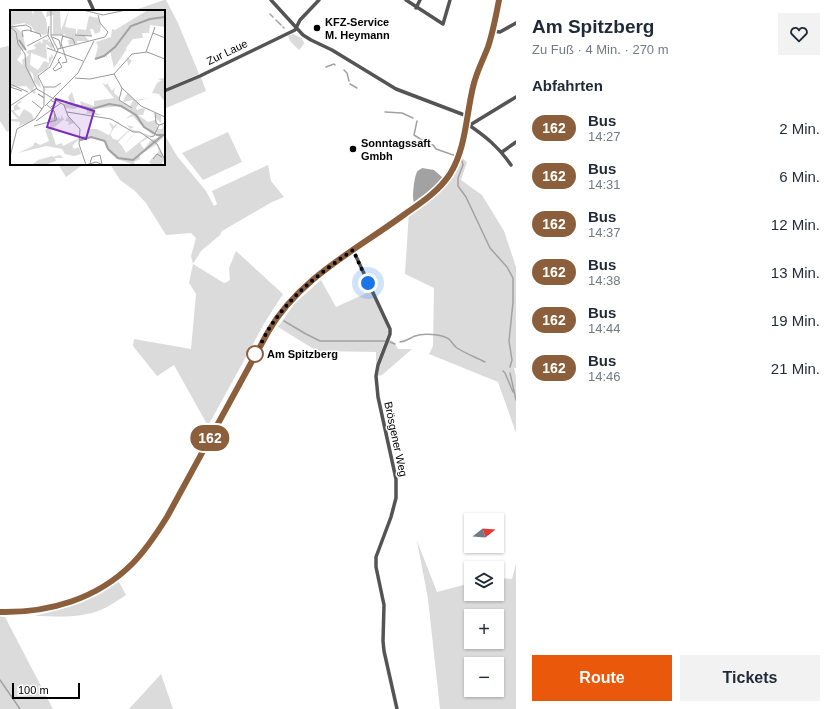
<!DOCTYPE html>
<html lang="de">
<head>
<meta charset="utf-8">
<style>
	body { margin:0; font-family:Helvetica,sans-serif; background:#f2f2f3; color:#1f2937; height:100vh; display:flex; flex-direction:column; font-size:15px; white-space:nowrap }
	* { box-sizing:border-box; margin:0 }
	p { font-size:13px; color:#747a83 }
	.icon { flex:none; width:22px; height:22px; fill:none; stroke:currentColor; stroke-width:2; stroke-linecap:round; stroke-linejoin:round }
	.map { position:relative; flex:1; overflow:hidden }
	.panel { display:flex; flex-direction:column; background:#fff; width:320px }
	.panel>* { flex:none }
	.badge { padding:0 8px; border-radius:13px; font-size:14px; line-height:26px }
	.needle { width:26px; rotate:73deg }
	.fabs { position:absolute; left:464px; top:513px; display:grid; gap:8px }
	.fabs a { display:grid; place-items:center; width:40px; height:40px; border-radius:0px; background:#fff; box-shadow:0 1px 3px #0004; font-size:20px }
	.scale { position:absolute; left:12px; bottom:10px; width:68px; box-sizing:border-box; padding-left:4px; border:2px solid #000; border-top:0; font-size:11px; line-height:14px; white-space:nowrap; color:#000; -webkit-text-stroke:3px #fff; paint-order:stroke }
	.you { position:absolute; width:20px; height:20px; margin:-10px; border:3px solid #fff; border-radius:50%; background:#1a73e8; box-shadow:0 0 0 6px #1a73e833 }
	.map>.badge { position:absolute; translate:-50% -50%; box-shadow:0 0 0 2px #fff }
	h2 { padding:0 16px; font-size:15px; line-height:36px }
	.round { display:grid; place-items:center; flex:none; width:42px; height:42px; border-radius:0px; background:#f2f2f3 }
	.overview { display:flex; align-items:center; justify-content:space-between; height:68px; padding:0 16px }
	h1 { font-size:19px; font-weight:700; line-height:30px }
	.button { display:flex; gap:8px; margin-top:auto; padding:8px 16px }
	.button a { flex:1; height:46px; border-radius:0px; background:#ea580c; color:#fff; font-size:16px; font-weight:700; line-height:46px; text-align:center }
	.button a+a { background:#f2f2f3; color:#1f2937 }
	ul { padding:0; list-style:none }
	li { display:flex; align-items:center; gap:12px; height:48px; padding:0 16px }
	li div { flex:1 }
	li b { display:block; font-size:15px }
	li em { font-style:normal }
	li .badge { min-width:44px; font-weight:700; text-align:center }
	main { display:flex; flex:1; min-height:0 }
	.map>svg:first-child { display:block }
	.green { fill:#dbdbdb; fill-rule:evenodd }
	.water { fill:#a2a2a2 }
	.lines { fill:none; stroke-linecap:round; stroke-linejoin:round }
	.stream { stroke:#a2a2a2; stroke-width:1.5 }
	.street { stroke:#545454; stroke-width:3.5 }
	.secondary { stroke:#212121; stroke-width:5 }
	.line-casing { stroke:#fff; stroke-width:9 }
	.line { stroke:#8b5e3c; stroke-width:6 }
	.walk { stroke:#000; stroke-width:4; stroke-dasharray:0 7.2 }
	.poi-dot { fill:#000; stroke:#fff; stroke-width:1.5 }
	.stop-dot { fill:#fff; stroke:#8b5e3c; stroke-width:2 }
	.labels { text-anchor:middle; stroke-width:3; stroke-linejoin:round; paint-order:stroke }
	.poi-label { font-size:11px; font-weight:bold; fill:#000; stroke:#fff; text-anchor:start }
	.street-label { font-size:11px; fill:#000; stroke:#fff }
	.stop-label { font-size:11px; font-weight:bold; fill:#000; stroke:#fff; text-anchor:start }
	.inset-river { fill:none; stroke:#a2a2a2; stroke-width:2 }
	.inset-road { fill:none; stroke:#999; stroke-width:1 }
	.view { fill:#7b2cbf; fill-opacity:0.15; stroke:#7b2cbf; stroke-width:2 }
	.inset-edge { fill:none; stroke:#000; stroke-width:2 }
</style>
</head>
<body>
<main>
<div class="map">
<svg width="516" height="709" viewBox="0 0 516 709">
	<rect width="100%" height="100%" fill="#fff"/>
	<path class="green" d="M 164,0 L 166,0 L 178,23 L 199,74 L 164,89 L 164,11 L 132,11 Z
		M 293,34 C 298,36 304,38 304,44 L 299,50 L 290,41 L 288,36 Z
		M 11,45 L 11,129 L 7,132 L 0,121 L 0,48 Z
		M 201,77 L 206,91 L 164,109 L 164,92 Z
		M 228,132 L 242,162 L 203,180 L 182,153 Z
		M 164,134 L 177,156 L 206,191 L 214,206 L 217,204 L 212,191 L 268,165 L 271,181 L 284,197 L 272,202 L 222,231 L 220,235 L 201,251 L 193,264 L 224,283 L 227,282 L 230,280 L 229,268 L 236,251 L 283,294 L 265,322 L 208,426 L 174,365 L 157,376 L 133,346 L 134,339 L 191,349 L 196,294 L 189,283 L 193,264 L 191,256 L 196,238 L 191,233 L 166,235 L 146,203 L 135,191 L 120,180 L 110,164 L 164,164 Z
		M 461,157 L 467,162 L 461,180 L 482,195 L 504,231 L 516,267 L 516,368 L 514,368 L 516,377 L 516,433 L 498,382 L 429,354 L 433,346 L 434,288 L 405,274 L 409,211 L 451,176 Z
		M 58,164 L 84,164 L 66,177 Z
		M 321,280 L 336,307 L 371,291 L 387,324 L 388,333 L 376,364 L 376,352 L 317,351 L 278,327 L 295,303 Z
		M 389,340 L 393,341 L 398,349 L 412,349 L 382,375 L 378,376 L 380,362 Z
		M 417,541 L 437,592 L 471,583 L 471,594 L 497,594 L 497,578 L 512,579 L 516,564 L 516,709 L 440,709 L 428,599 ZM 471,616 L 497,616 L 497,642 L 471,642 ZM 471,664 L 497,664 L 497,690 L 471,690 Z
		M 119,582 L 126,595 C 114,603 101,612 87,614 C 70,618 51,616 34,616 C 56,611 77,605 98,595 C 105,592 111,584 119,582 Z
		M 0,616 L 5,617 L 53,709 L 0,709 Z
		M 161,674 L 173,709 L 129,709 Z"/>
	<path class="water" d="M 422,168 L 434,170 L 443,178 L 432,189 L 414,202 C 412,197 414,178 417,172 C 417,171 421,169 422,168 Z"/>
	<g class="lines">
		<path class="stream" d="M 270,14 L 273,17
			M 276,20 L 281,25
			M 283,27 L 284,28
			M 326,67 L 334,64 L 335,65
			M 344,70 L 347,73 L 349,81
			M 350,84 L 357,88
			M 385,112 L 402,113 L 413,118
			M 417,121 L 414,135 L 428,144 L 433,145 L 436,149 L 456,156
			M 462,161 L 463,165 L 458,178 L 458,186 L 466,197 L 490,248 L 507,267 L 513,278 L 513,302 L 509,341 L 512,360 L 510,367
			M 284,321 L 306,334 L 320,341 L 385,341
			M 390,342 L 395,344
			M 400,342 C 407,341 410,338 415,336 C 423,333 441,334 449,339 C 452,342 454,346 457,348 C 466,354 476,357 485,362
			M 503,371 L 505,373 L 513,392
			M 510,373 L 516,400
			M 0,680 L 20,709"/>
		<path class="street" d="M 89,0 L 94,11
			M 271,0 L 303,35 L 311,40 L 332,50 L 396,89 L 467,116
			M 406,0 L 443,24 L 450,0
			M 416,8 L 420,0
			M 493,31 L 500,32 L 516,23
			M 164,91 L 200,76 L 295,30 L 300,20 L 319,0
			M 466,123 C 485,136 498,146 511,165
			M 470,125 L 516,97
			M 502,152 L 516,142
			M 353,250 L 390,329 L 390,334 L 378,365 L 376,376 L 378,397 L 396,479 L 396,498 L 391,517 L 376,557 L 376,567 L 384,605 L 383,641 L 384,651 L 397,709"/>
		<path class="secondary" d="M 0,612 C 48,613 97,599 132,564 C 146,550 157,533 167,517 L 274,321 L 292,299 L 318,275 L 384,230 L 429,197 L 450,174 L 461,149 L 473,85 L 493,31 L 499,0"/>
	</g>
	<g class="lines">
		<defs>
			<path id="line" d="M 0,612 C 49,613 97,599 132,564 C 146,550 157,533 167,517 L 268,332 C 299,278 356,250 405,214 C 421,203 439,191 450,174 C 466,148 466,116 473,87 C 476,73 483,60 488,47 C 493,32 496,16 499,0"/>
		</defs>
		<use href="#line" class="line-casing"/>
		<use href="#line" class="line"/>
		<path class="walk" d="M 255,354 C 262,343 267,330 275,320 C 297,290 323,271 353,250 L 368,283"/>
	</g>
	<g class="poi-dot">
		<circle cx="317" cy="28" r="4"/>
		<circle cx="353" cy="149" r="4"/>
	</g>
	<circle class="stop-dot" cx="255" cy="354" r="8"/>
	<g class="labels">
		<g class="poi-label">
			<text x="325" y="26">KFZ-Service<tspan x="325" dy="13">M. Heymann</tspan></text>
			<text x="361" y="147">Sonntagssaft<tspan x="361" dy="13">Gmbh</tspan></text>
		</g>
		<g class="street-label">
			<text transform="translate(227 52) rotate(-26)" y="4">Zur Laue</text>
			<text transform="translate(396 439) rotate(78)" y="4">Brösgener Weg</text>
		</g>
		<g class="stop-label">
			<text x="267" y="358">Am Spitzberg</text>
		</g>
	</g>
	<g transform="translate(10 10)">
		<rect width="155" height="155" fill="#fff"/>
		<path d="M 0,0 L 22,0 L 23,5 L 24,1 L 31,0 L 36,9 L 38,23 L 34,25 L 26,23 L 21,16 L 14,13 L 3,15 L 13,24 L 16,41 L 11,39 L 11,44 L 7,50 L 13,55 L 12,50 L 19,45 L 16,41 L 25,39 L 26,37 L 23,36 L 30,31 L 32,34 L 33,29 L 37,30 L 39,28 L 38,31 L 44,34 L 42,39 L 36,34 L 37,49 L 21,43 L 20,55 L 28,60 L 34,51 L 39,53 L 39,45 L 40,48 L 42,44 L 43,47 L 37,59 L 28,64 L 31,78 L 24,72 L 23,64 L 20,61 L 25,76 L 23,79 L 26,82 L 24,84 L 16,76 L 0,77 ZM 37,0 L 50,0 L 51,20 L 59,0 L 55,17 L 66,19 L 66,25 L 68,19 L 76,20 L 79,6 L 88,8 L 91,15 L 90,22 L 85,24 L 83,19 L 80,19 L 82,26 L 74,25 L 79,31 L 67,31 L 67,33 L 59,35 L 58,30 L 62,29 L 53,26 L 56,24 L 43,25 L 43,5 L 36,7 ZM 138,0 L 155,0 L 155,17 L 140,15 L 139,23 L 132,23 L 133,28 L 123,29 L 116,38 L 117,47 L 122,51 L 118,56 L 116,40 L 104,58 L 100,41 L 96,44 L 99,53 L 96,46 L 85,49 L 88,36 L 86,32 L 101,27 L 102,19 L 105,20 ZM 155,68 L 155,92 L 149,84 L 142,83 L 147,73 L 152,70 L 147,69 ZM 92,73 L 96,75 L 97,73 L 102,81 L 105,77 L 104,83 L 109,87 L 109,91 L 120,96 L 123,90 L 113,92 L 117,83 L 125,90 L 141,88 L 126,91 L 129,94 L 126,98 L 127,100 L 133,98 L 135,99 L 133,105 L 128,105 L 138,112 L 145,110 L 145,103 L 151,106 L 151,113 L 146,108 L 148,119 L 152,119 L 153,117 L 151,114 L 152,114 L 155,118 L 155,126 L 147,133 L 155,149 L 151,155 L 142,155 L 139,152 L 136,155 L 149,141 L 147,134 L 130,145 L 130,149 L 124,152 L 125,155 L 107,149 L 99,142 L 93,131 L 81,128 L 69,132 L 69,129 L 62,136 L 64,139 L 69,137 L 71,144 L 64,146 L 55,144 L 52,139 L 36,136 L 8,143 L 23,136 L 25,132 L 30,135 L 39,131 L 35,120 L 40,117 L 40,108 L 46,107 L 46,113 L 48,107 L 51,109 L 51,105 L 55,111 L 58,106 L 64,113 L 58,115 L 59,112 L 53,110 L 41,120 L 46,135 L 52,133 L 53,136 L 71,127 L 79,125 L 77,119 L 87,119 L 99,125 L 102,119 L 99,112 L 104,116 L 108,112 L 112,115 L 108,113 L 100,124 L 103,129 L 108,130 L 120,119 L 117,115 L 124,117 L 130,114 L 123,106 L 115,109 L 122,104 L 108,96 L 85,99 L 86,103 L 92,105 L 87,105 L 74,103 L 77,103 L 77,99 L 72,96 L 64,99 L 55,98 L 53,94 L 60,93 L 58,87 L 62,82 L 66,95 L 71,95 L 70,91 L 84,96 L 84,91 L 104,88 ZM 130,114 L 143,125 L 142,126 L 120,119 ZM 120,120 L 125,122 L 123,126 L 112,136 L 108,132 ZM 126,122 L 137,126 L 116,143 L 112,136 ZM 147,122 L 148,128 L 141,130 L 134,139 L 130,133 ZM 10,91 L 12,92 L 7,95 L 11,99 L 4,101 L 9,107 L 14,99 L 22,104 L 24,110 L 9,116 L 10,112 L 1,111 L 0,113 L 0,109 L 8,109 L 0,100 L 4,100 L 4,96 ZM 41,144 L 43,147 L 50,145 L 53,148 L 45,148 L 46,151 L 34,155 L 22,155 L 28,150 L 42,146 Z" fill="#dbdbdb" fill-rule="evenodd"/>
		<path class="inset-river" d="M 9,30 L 16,40M 85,49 L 94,46 L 105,37 L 121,16 L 140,9 L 155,7M 66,95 L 82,99 L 99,94 L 111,96 L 126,105 L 134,117 L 147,125 L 155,125M 70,130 L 81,127 L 95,131M 95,131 L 98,139 L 108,148 L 123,150 L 153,125"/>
		<path class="inset-road" d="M 73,0 L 93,5 L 116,0M 88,5 L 90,13 L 98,22M 0,17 L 16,15 L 21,18 L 21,22M 0,17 L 6,22 L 8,34 L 15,44 L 16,57 L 27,79 L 54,95 L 58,106 L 70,119 L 69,134 L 76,155M 143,23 L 155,28M 38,25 L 45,40M 41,25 L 53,25 L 51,33 L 57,52 L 52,53M 65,25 L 82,26M 52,26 L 63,29 L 65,34M 13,27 L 12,21 L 18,20 L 30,24 L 31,27M 42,27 L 49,30 L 51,38M 17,36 L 38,25 L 39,16M 37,38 L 73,51M 48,39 L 95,27 L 98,22M 136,42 L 145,17M 45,61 L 52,57 L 48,50 L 51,47M 45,61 L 43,59 L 49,52M 104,64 L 112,78 L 131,96 L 155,107M 104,64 L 122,44 L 137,42 L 155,49M 65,68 L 80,69 L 104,64M 0,74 L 18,82M 0,77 L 12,81M 34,77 L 45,77 L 51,73M 112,78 L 109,90 L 122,98M 28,84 L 33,87 L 34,88 L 28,84M 40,90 L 46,93 L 41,97M 22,91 L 32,99M 36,94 L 44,101 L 45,110M 0,96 L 27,78M 35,96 L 68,63 L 84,31M 57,102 L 101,109 L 123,122 L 130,122 L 147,134 L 155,150M 37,103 L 51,93M 145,103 L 146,113 L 149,115M 26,111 L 37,103M 24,116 L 47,110 L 44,101M 140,127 L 144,126 L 149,115 L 155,113M 0,147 L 7,119 L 25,109 L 34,96 L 34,78 L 28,66 L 40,57 L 48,40 L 41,26 L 41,0M 143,149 L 147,144 L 152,147M 80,153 L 82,147 L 90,145 L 92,154M 76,155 L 86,152 L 91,154"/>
		<path class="view" d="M 46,89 L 84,101 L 76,129 L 37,117 Z"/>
		<rect width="155" height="155" class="inset-edge"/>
	</g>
</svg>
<div class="fabs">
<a><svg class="needle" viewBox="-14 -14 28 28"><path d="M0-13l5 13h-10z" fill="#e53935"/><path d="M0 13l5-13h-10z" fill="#747a83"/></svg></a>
<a><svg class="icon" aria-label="layers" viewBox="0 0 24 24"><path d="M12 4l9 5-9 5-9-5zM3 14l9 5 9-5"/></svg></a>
<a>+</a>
<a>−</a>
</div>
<div class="scale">100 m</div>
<div class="you" style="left:368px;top:283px"></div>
<b class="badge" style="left:210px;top:438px;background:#8b5e3c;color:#fff">162</b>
</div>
<section class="panel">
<div class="overview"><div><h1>Am Spitzberg</h1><p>Zu Fuß · 4 Min. · 270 m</p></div><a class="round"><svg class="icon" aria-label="heart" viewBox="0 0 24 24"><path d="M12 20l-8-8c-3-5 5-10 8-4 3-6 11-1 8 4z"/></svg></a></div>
<h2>Abfahrten</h2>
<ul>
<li><span class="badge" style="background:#8b5e3c;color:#fff">162</span><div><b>Bus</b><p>14:27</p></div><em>2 Min.</em></li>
<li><span class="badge" style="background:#8b5e3c;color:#fff">162</span><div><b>Bus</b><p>14:31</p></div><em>6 Min.</em></li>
<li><span class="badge" style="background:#8b5e3c;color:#fff">162</span><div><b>Bus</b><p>14:37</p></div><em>12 Min.</em></li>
<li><span class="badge" style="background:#8b5e3c;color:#fff">162</span><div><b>Bus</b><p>14:38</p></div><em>13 Min.</em></li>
<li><span class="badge" style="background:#8b5e3c;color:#fff">162</span><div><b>Bus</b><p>14:44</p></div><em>19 Min.</em></li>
<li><span class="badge" style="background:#8b5e3c;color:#fff">162</span><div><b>Bus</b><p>14:46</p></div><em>21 Min.</em></li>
</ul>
<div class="button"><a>Route</a><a>Tickets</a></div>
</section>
</main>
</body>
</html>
